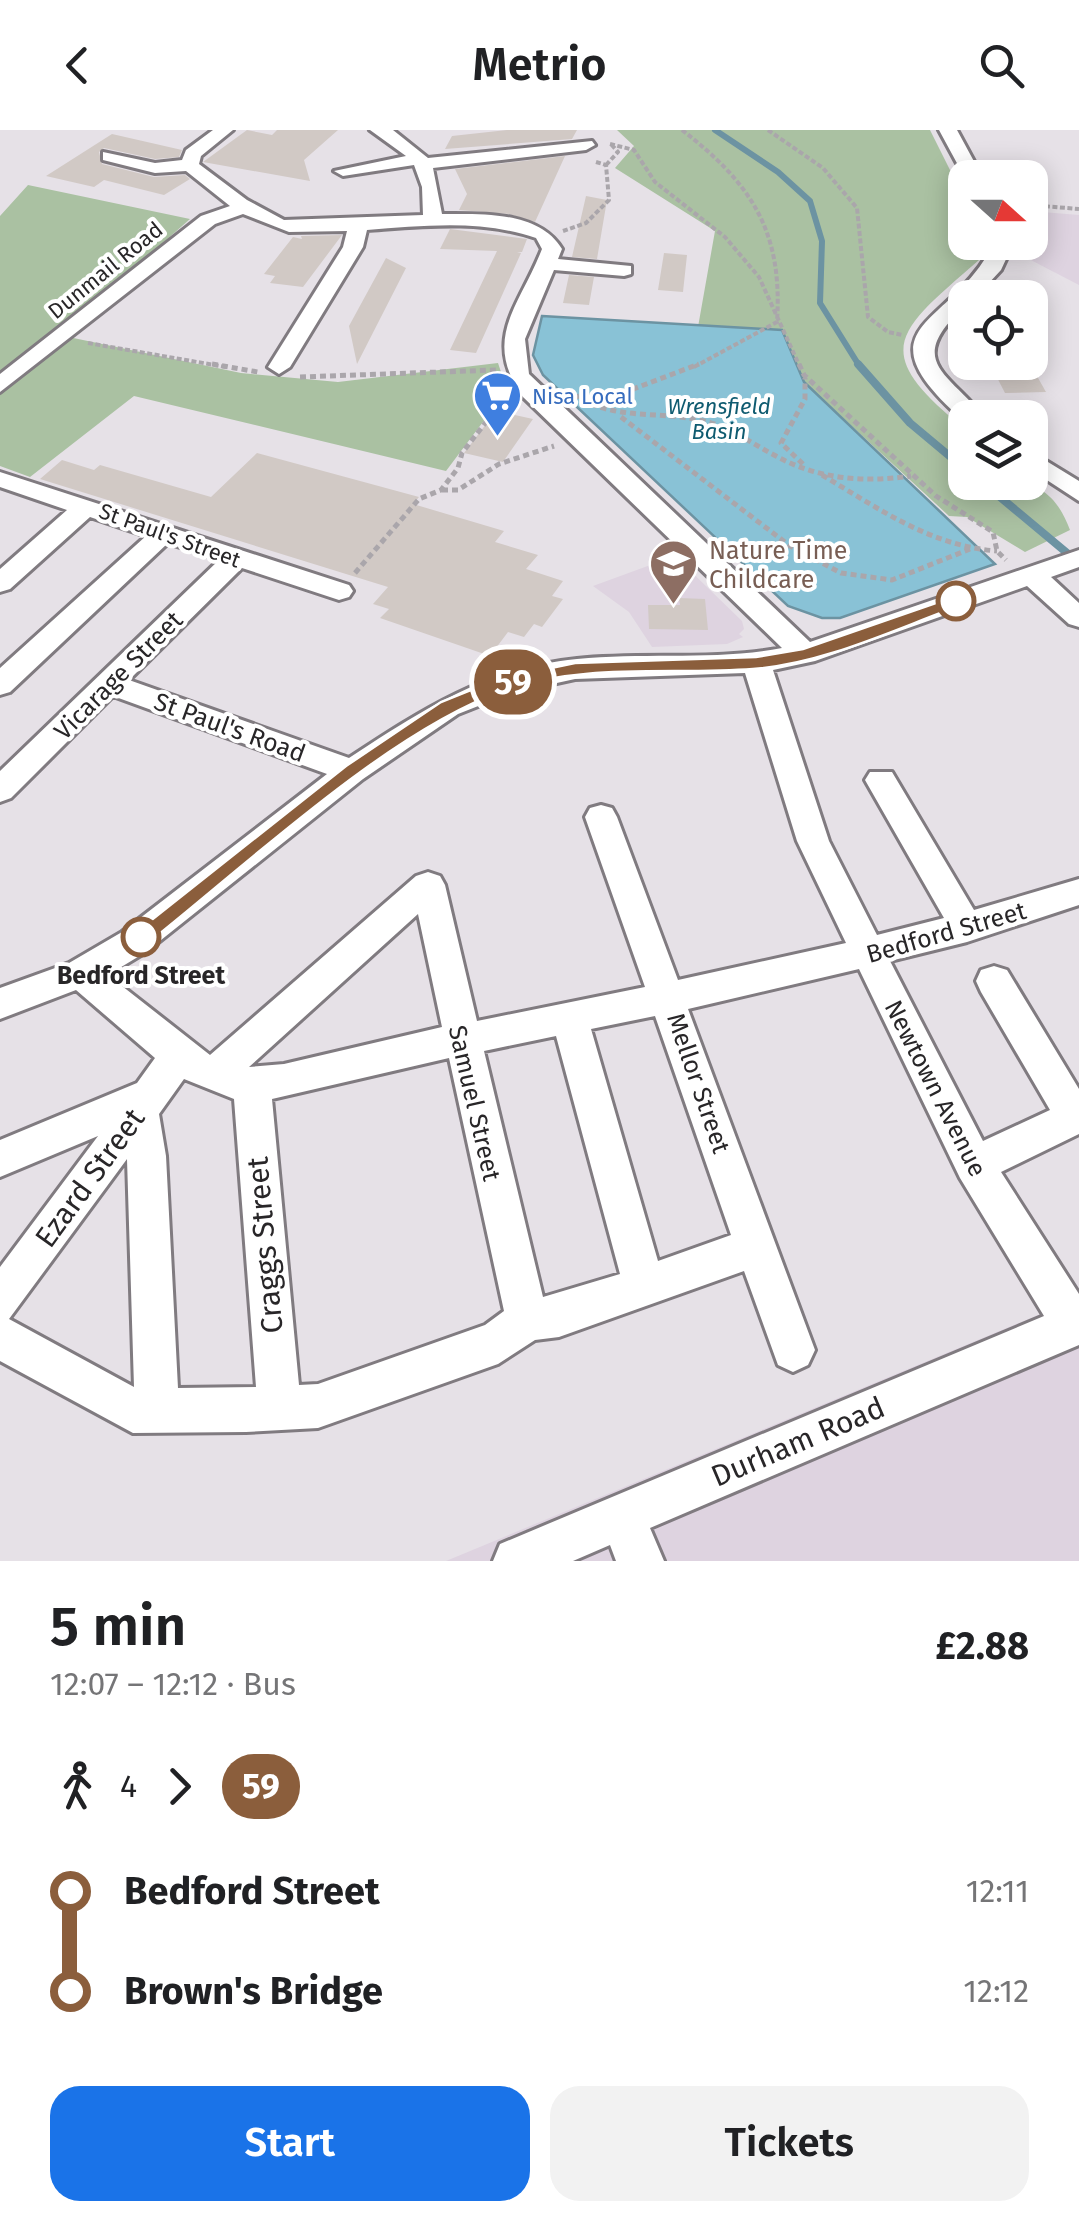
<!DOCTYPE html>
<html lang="en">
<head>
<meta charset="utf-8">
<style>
	body { margin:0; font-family:"Fira Sans",sans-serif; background:#f2f2f2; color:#202124; height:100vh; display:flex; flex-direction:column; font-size:38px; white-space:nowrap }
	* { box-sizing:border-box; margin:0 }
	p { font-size:32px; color:#757577 }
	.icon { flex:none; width:55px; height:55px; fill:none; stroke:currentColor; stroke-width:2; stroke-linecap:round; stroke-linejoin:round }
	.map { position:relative; height:1431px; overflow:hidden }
	.details { display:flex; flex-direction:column; background:#fff; flex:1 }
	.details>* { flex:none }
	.badge { padding:0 20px; border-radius:32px; font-size:35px; line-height:65px }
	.needle { width:65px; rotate:111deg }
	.fabs { position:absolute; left:948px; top:30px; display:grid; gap:20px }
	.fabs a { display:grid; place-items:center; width:100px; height:100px; border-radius:20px; background:#fff; box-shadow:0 5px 25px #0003; font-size:50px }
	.map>.badge { position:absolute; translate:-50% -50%; box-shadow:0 0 0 5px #fff }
	.legs { display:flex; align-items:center; gap:15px; height:110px; padding:0 50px; font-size:32px }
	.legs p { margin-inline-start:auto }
	.headline { display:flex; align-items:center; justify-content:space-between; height:170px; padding:0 50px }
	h1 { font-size:55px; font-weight:600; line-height:75px }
	.cta { display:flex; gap:20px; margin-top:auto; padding:20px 50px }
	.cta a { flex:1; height:115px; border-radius:30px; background:#1a73e8; color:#fff; font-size:40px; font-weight:600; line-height:115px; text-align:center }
	.cta a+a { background:#f2f2f2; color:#202124 }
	ul { padding:0 50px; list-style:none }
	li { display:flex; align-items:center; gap:35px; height:100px; font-size:38px }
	li i { display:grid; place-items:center; width:15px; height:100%; margin:0 12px; background:currentColor }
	li i::after { content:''; width:25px; height:25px; margin:-12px; border:8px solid; border-radius:50%; background:#fff }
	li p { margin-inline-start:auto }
	li:first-child i { background:linear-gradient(#0000 50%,currentColor 0) }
	li:last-child i { background:linear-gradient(currentColor 50%,#0000 0) }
	header { display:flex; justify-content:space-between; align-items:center; height:130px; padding:0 50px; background:#fff; font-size:45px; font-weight:600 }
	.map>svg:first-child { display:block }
	.built { fill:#ded3e0 }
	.green { fill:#aac1a2 }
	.water { fill:#89c2d6; stroke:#6c93a2; stroke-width:2.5 }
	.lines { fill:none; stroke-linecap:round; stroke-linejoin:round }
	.stream-far1 { stroke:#6c93a2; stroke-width:6 }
	.stream { stroke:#6c93a2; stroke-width:8 }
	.building { fill:#d1c9c5 }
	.minor-casing { stroke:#807b80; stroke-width:6 }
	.path-far1 { stroke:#aaa6ab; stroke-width:4; stroke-dasharray:5 2.5; stroke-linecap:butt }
	.path { stroke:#aaa6ab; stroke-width:5; stroke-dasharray:6 4; stroke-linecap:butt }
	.minor { fill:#fff; fill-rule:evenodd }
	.line-1 { fill:#8b5e3c; stroke:#fff; stroke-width:2.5 }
	.stop-1-dot { fill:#fff; stroke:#8b5e3c; stroke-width:5 }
	.labels { text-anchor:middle; stroke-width:8; stroke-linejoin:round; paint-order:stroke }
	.far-street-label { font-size:22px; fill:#282628; stroke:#fff }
	.far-shop-label { font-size:22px; fill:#366cbe; stroke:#fff; text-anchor:start }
	.far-water-label { font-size:22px; font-style:italic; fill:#0f5b70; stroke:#fff }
	.education-label { font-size:25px; fill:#785e54; stroke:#fff; text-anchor:start }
	.street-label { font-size:25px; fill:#282628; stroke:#fff }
	.stop-label { font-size:25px; font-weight:bold; fill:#282628; stroke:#fff }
	.near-street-label { font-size:30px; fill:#282628; stroke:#fff }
</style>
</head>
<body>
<header><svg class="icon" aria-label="back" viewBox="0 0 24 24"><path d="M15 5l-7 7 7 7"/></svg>Metrio<svg class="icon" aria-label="search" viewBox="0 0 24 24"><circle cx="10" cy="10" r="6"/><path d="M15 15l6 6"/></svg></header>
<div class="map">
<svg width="1079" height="1431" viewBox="0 0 1079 1431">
	<rect width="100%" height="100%" fill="#e6e1e7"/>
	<path class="built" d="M 1030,81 L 1079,85 L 1079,155 L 1025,127 L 1024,113 L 1030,112 Z
		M 675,426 L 742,491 L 744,499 L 739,504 L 743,507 L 727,514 L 652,517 L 629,482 L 593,456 Z
		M 1079,1168 L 1079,1431 L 446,1431 Z"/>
	<path class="green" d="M 617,0 L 930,0 L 965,70 L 965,112 L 981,113 L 979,130 C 898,201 866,220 965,299 L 965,352 C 1017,352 1049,344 1070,400 L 1025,422 L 967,387 L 949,386 L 804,252 L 782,200 L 698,197 L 715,101 L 615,38 L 634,16 Z
		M 28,55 L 190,89 L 59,205 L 241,243 L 338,252 L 498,233 L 507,260 L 446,341 L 134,266 L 30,347 L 0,336 L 0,86 Z"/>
	<path class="water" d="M 542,186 L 782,200 L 804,252 L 995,434 L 840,488 L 822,488 L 788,476 L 543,245 L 533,225 Z"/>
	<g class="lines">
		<path class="stream-far1" d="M 715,0 L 778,42 L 810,71 L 822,111 L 820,173 L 860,237"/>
		<path class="stream" d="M 858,234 L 910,293 L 965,339
			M 982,352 L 1079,433"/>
	</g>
	<path class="building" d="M 247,0 L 272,5 L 277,0 L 338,0 L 304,30 L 310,51 L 203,32 Z
		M 507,0 L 577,0 L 572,9 L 445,19 L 452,6 Z
		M 112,4 L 182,20 L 179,27 L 155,29 L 104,18 L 99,22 L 102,34 L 154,47 L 185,45 L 190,49 L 164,65 L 104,50 L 94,57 L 46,46 Z
		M 565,26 L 535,92 L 509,84 L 459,80 L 467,64 L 455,39 Z
		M 586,66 L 607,70 L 597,129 L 572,127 Z
		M 450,99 L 527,109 L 522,122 L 517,122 L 521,123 L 476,223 L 450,220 L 497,121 L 440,119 Z
		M 301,106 L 342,105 L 303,157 L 270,153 L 275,146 L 264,144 L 293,107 L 302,109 Z
		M 664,123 L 687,125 L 683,162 L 658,160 Z
		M 386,128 L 406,138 L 357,234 L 349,196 Z
		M 569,145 L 594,147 L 589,175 L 563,173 Z
		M 989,232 L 1029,232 L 1046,262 L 1005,263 Z
		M 496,281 L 533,289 L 503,332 L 464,323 Z
		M 257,323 L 419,367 L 413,374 L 504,401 L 495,412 L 538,425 L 526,439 L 563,451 L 552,466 L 563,469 L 542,497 L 534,494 L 524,507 L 508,502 L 490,526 L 380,488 L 389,479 L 373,474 L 388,457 L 40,349 L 62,330 L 94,340 L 100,335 L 211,367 Z
		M 679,468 L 705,469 L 708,500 L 649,499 L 648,475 L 680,475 Z"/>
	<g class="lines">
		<defs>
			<path id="minor" d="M 213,0 L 233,0 L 201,26 L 199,34 L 247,70 L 284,90 L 423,85 L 422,57 L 414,35 L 343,46 L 334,41 L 406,26 L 370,0 L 393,0 L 428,28 L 592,11 L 595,15 L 586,20 L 433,38 L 442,84 C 483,84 539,81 562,119 L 558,129 L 631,136 L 631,144 L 624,146 L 554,140 L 525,209 L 529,244 L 810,512 L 1079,420 L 1079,437 L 1051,447 L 1079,473 L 1079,497 L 1069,494 L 1027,456 L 815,531 L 773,540 L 829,711 L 877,805 L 944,788 L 865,650 L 870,642 L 892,642 L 974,780 L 1079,749 L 1079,775 L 967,812 L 890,831 L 983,1011 L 1050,980 L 981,862 L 976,851 L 981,840 L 994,836 L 1007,840 L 1079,959 L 1079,1004 L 1001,1042 L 1079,1164 L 1079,1215 L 650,1398 L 664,1431 L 616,1431 L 610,1415 L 573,1431 L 493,1431 L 500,1414 L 1044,1186 L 960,1048 L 859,839 L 688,879 L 815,1220 L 808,1235 L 793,1242 L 778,1235 L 744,1141 L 559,1207 L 535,1210 L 498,1234 L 318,1298 L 246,1302 L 133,1303 L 0,1231 L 0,1137 L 98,1006 L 0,1047 L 0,1010 L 137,953 L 155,928 L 76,860 L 0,889 L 0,858 L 69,833 L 122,802 L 327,644 L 113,566 L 11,668 L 0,672 L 0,641 L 219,430 L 168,413 L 10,562 L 0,565 L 0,538 L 146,406 L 90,387 L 10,459 L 0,462 L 0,439 L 67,380 L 0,357 L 0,342 L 349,455 L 353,461 L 349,467 L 339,470 L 242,438 L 129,550 L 349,628 C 422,580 486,538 577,529 C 645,522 715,531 782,518 L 523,267 C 481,208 520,176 542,119 L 536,108 C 481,89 423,96 367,100 L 363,117 L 290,237 L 279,244 L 268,237 L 343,117 L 347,101 L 289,102 L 243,84 L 215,94 L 0,262 L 0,244 L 201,86 L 230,76 L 186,41 L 155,43 L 103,30 L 103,22 L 155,33 L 182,30 L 186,20 ZM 745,543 L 797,711 L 846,813 L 678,850 L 617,687 L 612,678 L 601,675 L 590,678 L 585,687 L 645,857 L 477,891 L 445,755 L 440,746 L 428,742 L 416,746 L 210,925 L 108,845 L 146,822 L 363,649 L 458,584 L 511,563 L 575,549 ZM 418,784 L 442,897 L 284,934 L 249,937 ZM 655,886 L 731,1105 L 658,1131 L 591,899 ZM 556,906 L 620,1144 L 543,1167 L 484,921 ZM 449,928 L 504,1181 L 485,1195 L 318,1254 L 299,1255 L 272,969 ZM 184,949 L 234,969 L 256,1257 L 178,1258 L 166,1026 L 159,984 ZM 127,1029 L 134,1257 L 9,1189 Z
				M 939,0 L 957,0 L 983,48 L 965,48 Z
				M 994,112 L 1014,112 L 1001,140 L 975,168 L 965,168 L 965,176 C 904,232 948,242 985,288 L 965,288 L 965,292 C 851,192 955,198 994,112 Z
				M 1030,321 L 1079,351 L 1079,371 L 1030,339 Z"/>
		</defs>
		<use href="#minor" class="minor-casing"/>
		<path class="path-far1" d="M 682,0 C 752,54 783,102 777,192 L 694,237
			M 768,0 L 823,38 L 857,78 L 868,187 L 888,202 L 903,205
			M 610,14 L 634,20 L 655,52 L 725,107 L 759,147 L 800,237
			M 606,35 L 618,22 L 611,14
			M 1030,75 L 1079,79
			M 563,101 L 586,93 L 609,70 L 606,35 L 596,32
			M 88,213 L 226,237"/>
		<path class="path" d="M 212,234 L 258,242
			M 799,234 L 804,245 L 936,366 L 993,402 L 997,421 L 1006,430
			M 300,247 L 496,240
			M 573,267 L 628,261 L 699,234
			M 582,270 C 622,290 663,281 704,291 C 730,297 751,313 774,325 C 817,349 863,353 911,346
			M 621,287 L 790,416 L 841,443 L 892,450 L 970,419
			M 803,334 L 781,313 L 805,269 L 805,248
			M 822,345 C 878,378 930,416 997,421
			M 442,360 L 458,360 L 499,334 L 554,316
			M 355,443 L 419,369 L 441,360 L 458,338 L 462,323 L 506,266"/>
		<use href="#minor" class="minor"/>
	</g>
	<path class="line-1" d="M 956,466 L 964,471 L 962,475 C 895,499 824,534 753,539 C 671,545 583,533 505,560 C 387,602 248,734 148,813 L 141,815 L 130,807 L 346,636 L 441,572 L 498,549 L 575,533 L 756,527 L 803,519 Z"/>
	<defs>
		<symbol id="supermarket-pin" viewBox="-11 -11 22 30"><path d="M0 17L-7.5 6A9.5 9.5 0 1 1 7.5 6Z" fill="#3f7fe0" stroke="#fff"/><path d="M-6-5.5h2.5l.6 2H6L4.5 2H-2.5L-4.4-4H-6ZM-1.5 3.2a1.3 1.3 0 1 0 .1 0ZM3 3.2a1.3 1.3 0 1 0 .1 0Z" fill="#fff"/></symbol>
		<symbol id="school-pin" viewBox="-11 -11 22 30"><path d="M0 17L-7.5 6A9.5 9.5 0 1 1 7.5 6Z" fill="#8d6e63" stroke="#fff"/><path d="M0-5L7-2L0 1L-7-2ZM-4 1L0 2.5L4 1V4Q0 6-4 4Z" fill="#fff"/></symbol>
	</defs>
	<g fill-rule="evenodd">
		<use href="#supermarket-pin" x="470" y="238" width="55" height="75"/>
		<use href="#school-pin" x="646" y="406" width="55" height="75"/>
	</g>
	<g class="stop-1-dot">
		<circle cx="956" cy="471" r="18"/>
		<circle cx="141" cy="807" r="18"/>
	</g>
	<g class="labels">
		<g class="far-street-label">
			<text transform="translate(105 140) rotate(-39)" y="8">Dunmail Road</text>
			<text transform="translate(170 405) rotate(20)" y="8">St Paul's Street</text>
		</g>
		<g class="far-shop-label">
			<text x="532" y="274">Nisa Local</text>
		</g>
		<g class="far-water-label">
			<text x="719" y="284">Wrensfield<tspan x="719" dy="25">Basin</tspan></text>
		</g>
		<g class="education-label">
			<text x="709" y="429">Nature Time<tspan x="709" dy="29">Childcare</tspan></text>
		</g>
		<g class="street-label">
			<text transform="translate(118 545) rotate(-45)" y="9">Vicarage Street</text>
			<text transform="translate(230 597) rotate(20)" y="9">St Paul's Road</text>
			<text transform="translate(946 802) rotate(-16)" y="9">Bedford Street</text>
			<text transform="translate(699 953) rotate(71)" y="9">Mellor Street</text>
			<text transform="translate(936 958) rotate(63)" y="9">Newtown Avenue</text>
			<text transform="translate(475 973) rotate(77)" y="9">Samuel Street</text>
		</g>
		<g class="stop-label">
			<text x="141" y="854">Bedford Street</text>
		</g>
		<g class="near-street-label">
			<text transform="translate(90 1048) rotate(-54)" y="10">Ezard Street</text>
			<text transform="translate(265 1115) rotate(-95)" y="10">Craggs Street</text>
			<text transform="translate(798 1312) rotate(-23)" y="10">Durham Road</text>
		</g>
	</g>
</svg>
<div class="fabs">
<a><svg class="needle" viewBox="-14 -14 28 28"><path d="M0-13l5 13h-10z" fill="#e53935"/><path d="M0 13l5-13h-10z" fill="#757577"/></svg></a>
<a><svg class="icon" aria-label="locate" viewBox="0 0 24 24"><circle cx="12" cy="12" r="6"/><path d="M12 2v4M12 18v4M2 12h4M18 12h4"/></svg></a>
<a><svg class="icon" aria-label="layers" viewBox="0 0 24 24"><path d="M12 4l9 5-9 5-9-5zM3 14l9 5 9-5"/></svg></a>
</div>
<b class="badge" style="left:513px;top:552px;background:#8b5e3c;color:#fff">59</b>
</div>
<section class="details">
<div class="headline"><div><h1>5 min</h1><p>12:07 – 12:12 · Bus</p></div><b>£2.88</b></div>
<div class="legs"><svg class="icon" aria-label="walk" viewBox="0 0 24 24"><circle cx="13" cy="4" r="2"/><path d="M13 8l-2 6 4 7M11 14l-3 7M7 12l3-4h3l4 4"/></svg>4<svg class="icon" aria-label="forward" viewBox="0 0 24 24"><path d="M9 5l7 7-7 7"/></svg><b class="badge" style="background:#8b5e3c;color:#fff">59</b></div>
<ul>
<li><i style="color:#8b5e3c"></i><b>Bedford Street</b><p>12:11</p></li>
<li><i style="color:#8b5e3c"></i><b>Brown's Bridge</b><p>12:12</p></li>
</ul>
<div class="cta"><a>Start</a><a>Tickets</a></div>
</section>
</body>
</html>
